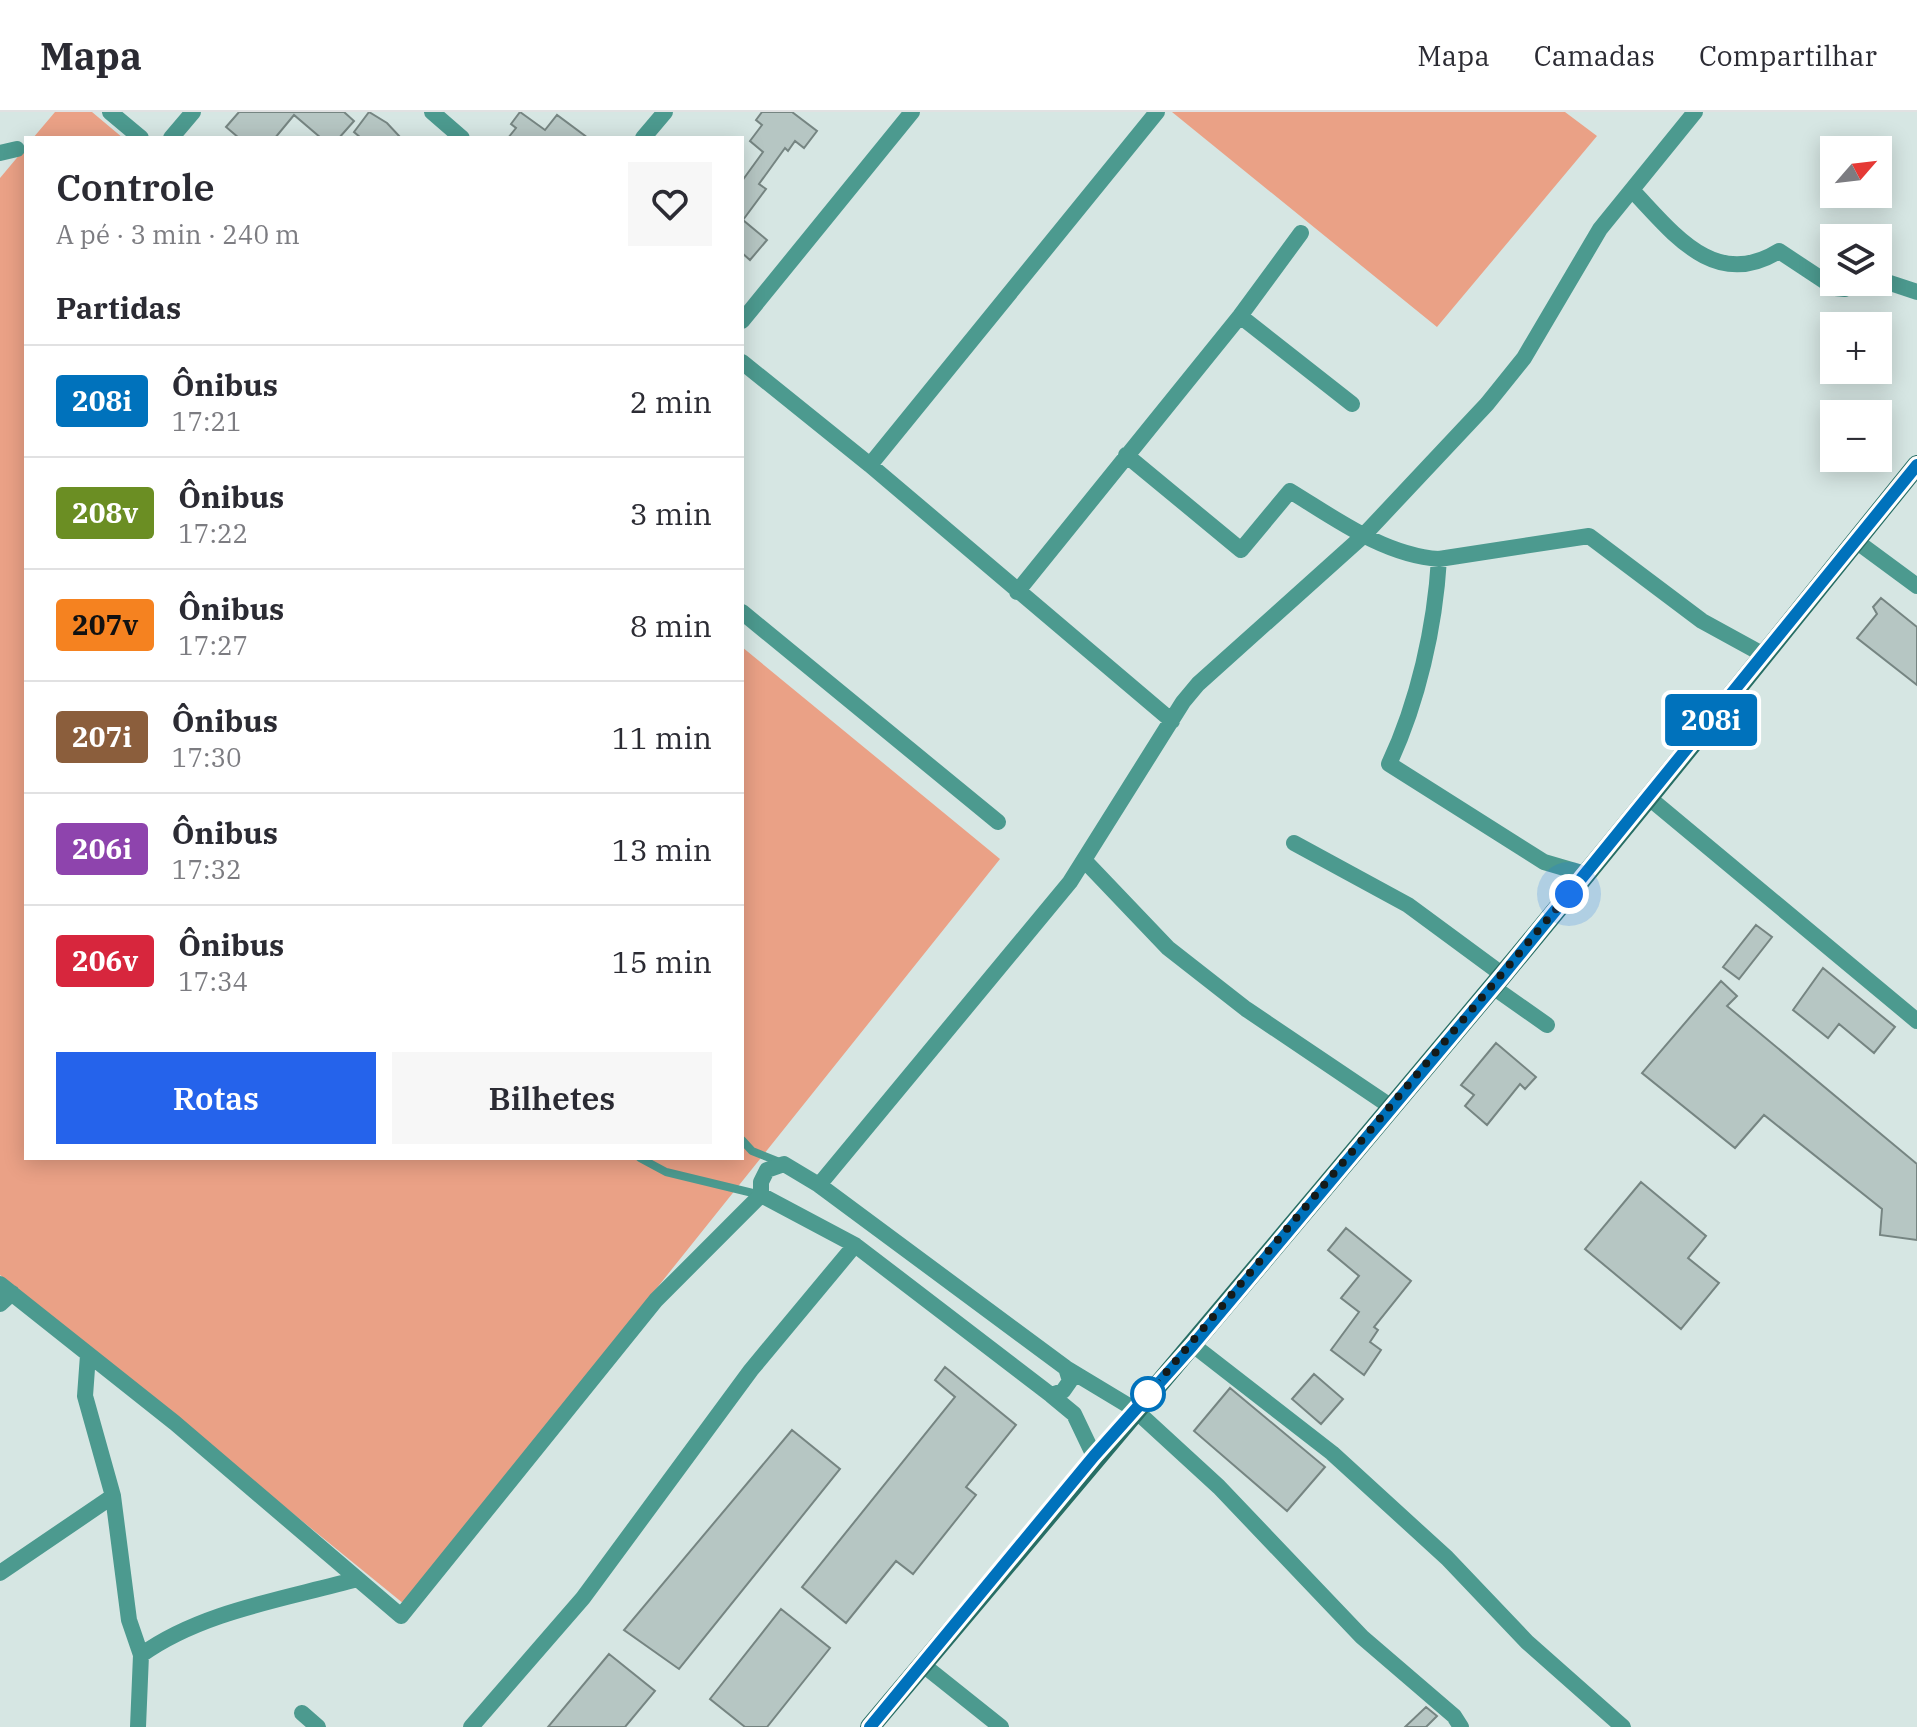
<!DOCTYPE html>
<html lang="pt">
<head>
<meta charset="utf-8">
<style>
	body { margin:0; font-family:"IBM Plex Serif",serif; background:#f7f7f7; color:#2b2b33; height:100vh; display:flex; flex-direction:column; font-size:30px; white-space:nowrap }
	* { box-sizing:border-box; margin:0 }
	p { font-size:26px; color:#7c7c81 }
	.icon { flex:none; width:44px; height:44px; fill:none; stroke:currentColor; stroke-width:2; stroke-linecap:round; stroke-linejoin:round }
	.map { position:relative; flex:1; overflow:hidden }
	.sheet { position:absolute; left:24px; top:24px; width:720px; height:1024px; display:flex; flex-direction:column; background:#fff; border-radius:0px; box-shadow:0 4px 20px #0003 }
	.sheet>* { flex:none }
	.badge { padding:0 16px; border-radius:6px; font-size:28px; line-height:52px }
	.needle { width:52px; rotate:62deg }
	.buttons { position:absolute; left:1820px; top:24px; display:grid; gap:16px }
	.buttons a { display:grid; place-items:center; width:72px; height:72px; border-radius:0px; background:#fff; box-shadow:0 4px 20px #0003; font-size:40px }
	.you { position:absolute; width:40px; height:40px; margin:-20px; border:6px solid #fff; border-radius:50%; background:#1a73e8; box-shadow:0 0 0 12px #1a73e833 }
	.map>.badge { position:absolute; translate:-50% -50%; box-shadow:0 0 0 4px #fff }
	h2 { padding:0 32px; font-size:30px; line-height:72px }
	.round { display:grid; place-items:center; flex:none; width:84px; height:84px; border-radius:0px; background:#f7f7f7 }
	.headline { display:flex; align-items:center; justify-content:space-between; height:136px; padding:0 32px }
	h1 { font-size:38px; font-weight:600; line-height:60px }
	.button { display:flex; gap:16px; margin-top:auto; padding:16px 32px }
	.button a { flex:1; height:92px; border-radius:0px; background:#2563eb; color:#fff; font-size:32px; font-weight:600; line-height:92px; text-align:center }
	.button a+a { background:#f7f7f7; color:#2b2b33 }
	ul { padding:0; list-style:none }
	li { display:flex; align-items:center; gap:24px; height:112px; padding:0 32px; border-top:2px solid #e1e1e2 }
	li div { flex:1 }
	li b { display:block; font-size:30px }
	li em { font-style:normal }
	li .badge { min-width:88px; font-weight:700; text-align:center }
	header { display:flex; align-items:center; gap:48px; box-sizing:border-box; height:112px; padding:0 40px; background:#fff; border-bottom:2px solid #e1e1e2 }
	header strong { font-size:38px }
	nav { display:flex; gap:44px; margin-inline-start:auto; font-size:28px }
	.map>svg:first-child { display:block }
	.green { fill:#eaa186 }
	.building { fill:#b6c6c3; stroke:#768582; stroke-width:2 }
	.lines { fill:none; stroke-linecap:round; stroke-linejoin:round }
	.lane { stroke:#4c9a8f; stroke-width:8 }
	.street { stroke:#4c9a8f; stroke-width:16 }
	.secondary { stroke:#276e65; stroke-width:20 }
	.line-casing { stroke:#fff; stroke-width:18 }
	.line { stroke:#0072bc; stroke-width:12 }
	.walk { stroke:#151b1a; stroke-width:8; stroke-dasharray:0 14.4 }
	.stop-dot { fill:#fff; stroke:#0072bc; stroke-width:4 }
</style>
</head>
<body>
<header>
<strong>Mapa</strong>
<nav><a>Mapa</a><a>Camadas</a><a>Compartilhar</a></nav>
</header>
<div class="map">
<svg width="1917" height="1615" viewBox="0 0 1917 1615">
	<rect width="100%" height="100%" fill="#d6e6e3"/>
	<path class="green" d="M 55,0 L 92,0 L 123,26 L 33,26 Z
		M 1172,0 L 1565,0 L 1597,24 L 1437,215 Z
		M 26,35 L 26,1046 L 742,1046 L 742,535 L 1000,747 L 404,1492 L 0,1163 L 0,66 Z"/>
	<path class="building" d="M 239,0 L 344,0 L 354,9 L 339,26 L 321,26 L 294,3 L 275,26 L 239,26 L 226,15 Z
		M 369,0 L 387,11 L 401,26 L 361,26 L 354,20 Z
		M 520,0 L 545,18 L 557,3 L 588,26 L 508,26 L 516,16 L 511,12 Z
		M 762,0 L 792,0 L 817,19 L 804,36 L 795,29 L 788,39 L 785,36 L 759,72 L 766,77 L 743,108 L 767,128 L 750,148 L 742,141 L 742,69 L 763,40 L 750,29 L 762,13 L 756,8 Z
		M 1881,486 L 1917,515 L 1917,573 L 1857,526 L 1877,502 L 1873,495 Z
		M 1756,813 L 1772,825 L 1739,867 L 1723,855 Z
		M 1823,856 L 1895,915 L 1874,941 L 1839,912 L 1828,926 L 1793,898 Z
		M 1721,869 L 1737,884 L 1727,894 L 1917,1052 L 1917,1128 L 1880,1123 L 1882,1097 L 1764,1003 L 1735,1036 L 1642,961 Z
		M 1496,931 L 1536,965 L 1525,977 L 1520,972 L 1487,1013 L 1465,994 L 1474,983 L 1461,973 Z
		M 1641,1070 L 1706,1124 L 1688,1146 L 1719,1171 L 1681,1217 L 1585,1137 Z
		M 1346,1116 L 1411,1169 L 1374,1215 L 1378,1218 L 1370,1230 L 1381,1238 L 1364,1263 L 1331,1238 L 1359,1200 L 1341,1186 L 1359,1164 L 1328,1138 Z
		M 945,1255 L 1016,1313 L 966,1375 L 976,1383 L 913,1462 L 896,1449 L 846,1511 L 802,1475 L 955,1285 L 935,1268 Z
		M 1314,1262 L 1343,1287 L 1321,1312 L 1292,1287 Z
		M 1230,1276 L 1325,1355 L 1287,1399 L 1194,1319 Z
		M 792,1318 L 840,1357 L 679,1557 L 624,1518 Z
		M 781,1497 L 830,1536 L 767,1615 L 745,1615 L 710,1587 Z
		M 609,1542 L 655,1579 L 625,1615 L 548,1615 Z
		M 1426,1595 L 1437,1604 L 1426,1615 L 1405,1615 Z"/>
	<g class="lines">
		<path class="lane" d="M 742,1028 L 752,1039 L 782,1051
			M 640,1046 L 666,1060 L 761,1083"/>
		<path class="street" d="M 110,0 L 141,26
			M 432,0 L 462,26
			M 171,26 L 193,0
			M 643,26 L 665,0
			M 0,41 L 17,37
			M 1632,78 C 1673,121 1715,179 1779,139 L 1835,176 L 1845,177 L 1858,170
			M 1878,167 L 1917,180
			M 1240,204 L 1352,292
			M 742,209 L 912,0
			M 742,250 L 870,353 L 1172,609
			M 1126,343 L 1241,438 L 1290,379 C 1336,407 1384,443 1439,447 L 1589,424 L 1702,509 L 1764,543
			M 870,353 L 1157,0
			M 1856,429 L 1917,474
			M 1439,447 C 1435,515 1418,590 1389,652 L 1544,750 L 1585,762
			M 1017,480 L 1240,204 L 1301,121
			M 742,500 L 998,710
			M 1648,685 L 1917,909
			M 1294,731 L 1408,793 L 1503,863
			M 1084,748 L 1168,836 L 1246,897 L 1390,994
			M 1493,875 L 1547,913
			M 819,1073 L 1070,770 L 1183,590 L 1198,572 L 1363,424 L 1487,292 L 1524,246 L 1600,117 L 1695,0
			M 761,1083 L 855,1133 L 1051,1283 L 1074,1302 L 1094,1344
			M 0,1172 L 175,1311 L 401,1504 L 656,1188 L 761,1083 L 761,1070 L 767,1058 L 784,1052 L 819,1073 L 1066,1256 L 1134,1297 L 1219,1375 L 1362,1525 L 1454,1604 L 1461,1615
			M 0,1192 L 12,1181
			M 1193,1233 L 1332,1341 L 1447,1446 L 1527,1530 L 1623,1615
			M 1051,1283 L 1063,1279 L 1070,1269 L 1066,1256
			M 113,1384 L 129,1508 L 141,1543
			M 0,1461 L 113,1384 L 85,1284 L 88,1243
			M 922,1552 L 1001,1615
			M 302,1601 L 318,1615
			M 138,1615 L 141,1543 C 202,1499 286,1487 357,1467
			M 471,1615 L 583,1486 L 751,1258 L 855,1133"/>
		<path class="secondary" d="M 870,1615 C 1079,1363 1292,1116 1501,865 C 1642,696 1779,524 1917,353"/>
	</g>
	<g class="lines">
		<defs>
			<path id="line" d="M 870,1615 L 1094,1344 L 1193,1233 L 1503,863 L 1917,353"/>
		</defs>
		<use href="#line" class="line-casing"/>
		<use href="#line" class="line"/>
		<path class="walk" d="M 1148,1282 L 1569,782"/>
	</g>
	<circle class="stop-dot" cx="1148" cy="1282" r="16"/>
</svg>
<div class="buttons">
<a><svg class="needle" viewBox="-14 -14 28 28"><path d="M0-13l5 13h-10z" fill="#e53935"/><path d="M0 13l5-13h-10z" fill="#7c7c81"/></svg></a>
<a><svg class="icon" aria-label="layers" viewBox="0 0 24 24"><path d="M12 4l9 5-9 5-9-5zM3 14l9 5 9-5"/></svg></a>
<a>+</a>
<a>−</a>
</div>
<div class="you" style="left:1569px;top:782px"></div>
<b class="badge" style="left:1711px;top:608px;background:#0072bc;color:#fff">208i</b>
<section class="sheet">
<div class="headline"><div><h1>Controle</h1><p>A pé · 3 min · 240 m</p></div><a class="round"><svg class="icon" aria-label="heart" viewBox="0 0 24 24"><path d="M12 20l-8-8c-3-5 5-10 8-4 3-6 11-1 8 4z"/></svg></a></div>
<h2>Partidas</h2>
<ul>
<li><span class="badge" style="background:#0072bc;color:#fff">208i</span><div><b>Ônibus</b><p>17:21</p></div><em>2 min</em></li>
<li><span class="badge" style="background:#6b8e23;color:#fff">208v</span><div><b>Ônibus</b><p>17:22</p></div><em>3 min</em></li>
<li><span class="badge" style="background:#f58220;color:#111">207v</span><div><b>Ônibus</b><p>17:27</p></div><em>8 min</em></li>
<li><span class="badge" style="background:#8b5e3c;color:#fff">207i</span><div><b>Ônibus</b><p>17:30</p></div><em>11 min</em></li>
<li><span class="badge" style="background:#8e44ad;color:#fff">206i</span><div><b>Ônibus</b><p>17:32</p></div><em>13 min</em></li>
<li><span class="badge" style="background:#d7263d;color:#fff">206v</span><div><b>Ônibus</b><p>17:34</p></div><em>15 min</em></li>
</ul>
<div class="button"><a>Rotas</a><a>Bilhetes</a></div>
</section>
</div>
</body>
</html>
